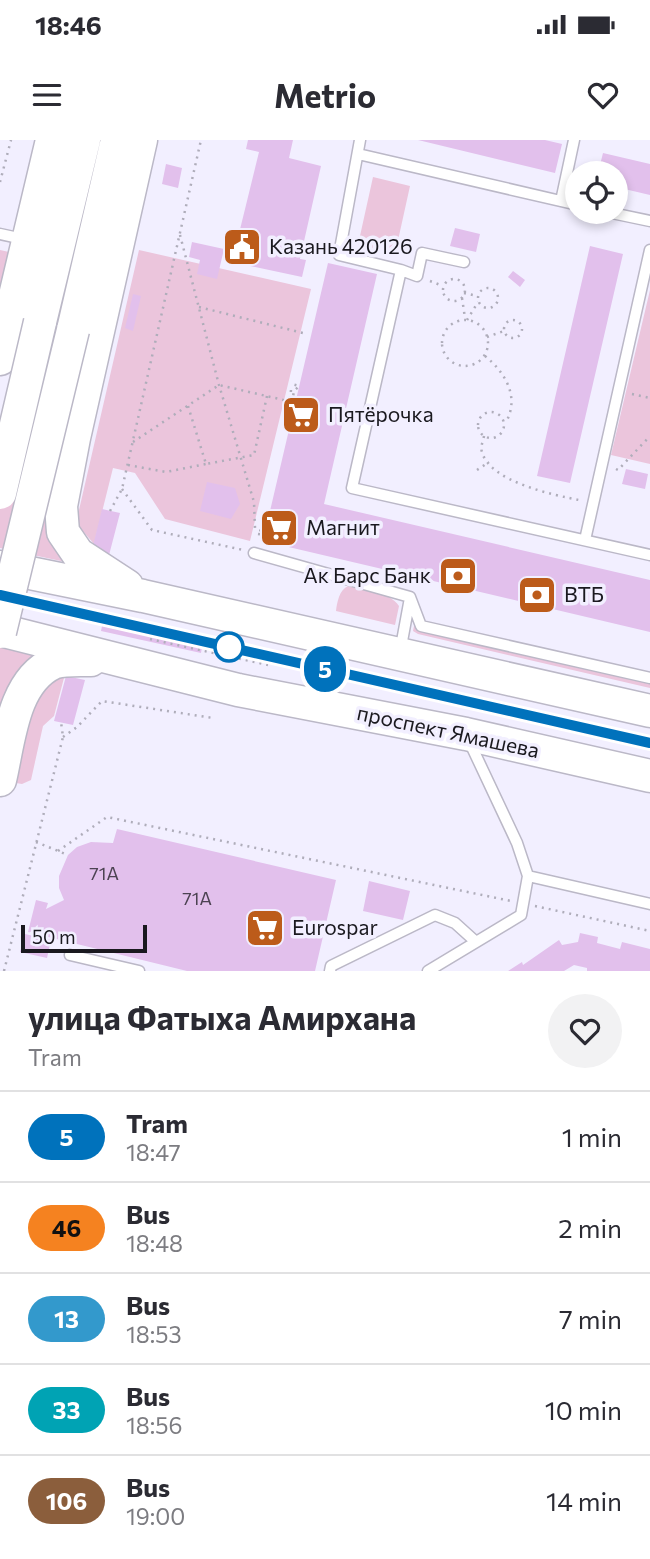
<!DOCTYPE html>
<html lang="en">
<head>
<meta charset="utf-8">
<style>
	body { margin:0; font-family:Commissioner,sans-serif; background:#f2f2f3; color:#2b2b33; height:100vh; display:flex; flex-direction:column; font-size:26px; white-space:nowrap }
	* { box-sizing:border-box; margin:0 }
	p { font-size:23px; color:#7c7c81 }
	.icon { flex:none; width:38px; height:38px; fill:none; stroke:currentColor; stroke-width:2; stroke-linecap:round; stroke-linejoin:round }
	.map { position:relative; height:831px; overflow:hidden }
	.side { display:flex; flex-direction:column; background:#fff; flex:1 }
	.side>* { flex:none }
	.badge { padding:0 14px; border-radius:23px; font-size:24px; line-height:46px }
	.fabs { position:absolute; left:565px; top:21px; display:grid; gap:14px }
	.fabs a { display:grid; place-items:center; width:63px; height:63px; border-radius:50%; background:#fff; box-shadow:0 4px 10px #0003; font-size:35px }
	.scale { position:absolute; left:21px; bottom:18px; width:126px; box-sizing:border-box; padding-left:7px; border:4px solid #1a191f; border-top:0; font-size:19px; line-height:24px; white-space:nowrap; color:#1a191f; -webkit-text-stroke:5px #f2efff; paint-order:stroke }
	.map>.badge { position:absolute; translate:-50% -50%; box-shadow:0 0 0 4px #fff }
	.round { display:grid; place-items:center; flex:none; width:74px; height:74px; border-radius:37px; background:#f2f2f3 }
	.summary { display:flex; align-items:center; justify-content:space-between; height:119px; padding:0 28px }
	h1 { font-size:33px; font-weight:700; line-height:52px }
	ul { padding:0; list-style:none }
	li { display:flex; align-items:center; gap:21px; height:91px; padding:0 28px; border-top:2px solid #e1e1e2 }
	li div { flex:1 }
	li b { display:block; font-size:26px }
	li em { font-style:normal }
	li .badge { min-width:77px; font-weight:700; text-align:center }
	.status { display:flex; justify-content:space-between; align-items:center; height:49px; padding:0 35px; background:#fff; direction:ltr }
	.status svg { height:19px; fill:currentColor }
	header { display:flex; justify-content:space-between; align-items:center; height:91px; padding:0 28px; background:#fff; font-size:32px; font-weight:700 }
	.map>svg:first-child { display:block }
	.green { fill:#ebc5dc }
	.building { fill:#e2c0ec }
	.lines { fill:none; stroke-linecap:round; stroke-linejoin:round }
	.service-casing { stroke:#bbb8c7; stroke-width:13 }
	.primary-casing { stroke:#bbb8c7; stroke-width:35 }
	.path { stroke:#afadba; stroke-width:2.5; stroke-dasharray:2 5; stroke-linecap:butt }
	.service { stroke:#fff; stroke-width:10 }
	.primary { stroke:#fff; stroke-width:32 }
	.tram { stroke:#807e89; stroke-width:2 }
	.primary-bridge-casing { stroke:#bbb8c7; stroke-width:35; stroke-linecap:butt }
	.primary-bridge { stroke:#fff; stroke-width:32 }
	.line-casing { stroke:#fff; stroke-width:16 }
	.line { stroke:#0072bc; stroke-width:10 }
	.stop-dot { fill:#fff; stroke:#0072bc; stroke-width:3.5 }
	.labels { text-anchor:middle; stroke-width:7; stroke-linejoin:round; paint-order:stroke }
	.number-label { font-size:18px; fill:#4c4352 }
	.poi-label { font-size:21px; fill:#1a191f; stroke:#f2efff; text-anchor:start }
	.street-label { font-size:21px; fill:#1a191f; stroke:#f2efff }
</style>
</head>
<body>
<div class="status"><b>18:46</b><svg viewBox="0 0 49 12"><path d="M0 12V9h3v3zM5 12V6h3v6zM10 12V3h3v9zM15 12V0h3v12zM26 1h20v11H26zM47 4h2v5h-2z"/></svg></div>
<header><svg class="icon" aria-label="menu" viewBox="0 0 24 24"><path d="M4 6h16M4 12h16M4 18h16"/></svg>Metrio<svg class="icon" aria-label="heart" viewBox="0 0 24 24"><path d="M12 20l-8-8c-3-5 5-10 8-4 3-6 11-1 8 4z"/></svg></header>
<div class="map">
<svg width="650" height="831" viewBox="0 0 650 831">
	<rect width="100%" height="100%" fill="#f2efff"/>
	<path class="green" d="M 373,37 L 410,46 L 395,114 L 358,105 Z
		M 0,110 L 9,112 L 0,151 Z
		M 139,110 L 311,149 L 250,401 L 165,379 L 135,333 L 113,328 L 94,404 L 76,383 Z
		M 650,150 L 650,324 L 611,315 Z
		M 0,343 L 25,353 L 45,352 L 75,424 L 0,408 Z
		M 348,446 C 364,450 389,451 399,466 L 395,485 L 336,471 C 337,463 339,450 348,446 Z
		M 414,486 L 650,538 L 650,548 L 418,494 L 413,491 Z
		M 0,500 L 50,512 L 5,572 L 0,563 Z
		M 65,534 L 54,576 L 43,586 L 31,640 L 22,644 L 10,642 L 39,548 Z"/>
	<path class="building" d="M 248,0 L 293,0 L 289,18 L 321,26 L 300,119 L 306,120 L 302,137 L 232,122 L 259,12 L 246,9 Z
		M 418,0 L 545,0 L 562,4 L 555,33 Z
		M 603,13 L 650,24 L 650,55 L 616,47 L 616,33 L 598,33 Z
		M 166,24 L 182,28 L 178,48 L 162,44 Z
		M 455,88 L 480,94 L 476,112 L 450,106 Z
		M 192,102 L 224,109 L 217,139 L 197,134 L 200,120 L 189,117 Z
		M 590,106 L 623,114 L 570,343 L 537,336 Z
		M 328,123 L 377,134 L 324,364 L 650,440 L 650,492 L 263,401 Z
		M 513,131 L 525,140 L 520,147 L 508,137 Z
		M 133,154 L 141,156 L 133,191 L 125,188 Z
		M 626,329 L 648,334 L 645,349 L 622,344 Z
		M 207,342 L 235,348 L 240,364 L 231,379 L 200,371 Z
		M 102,369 L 120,373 L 108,419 L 91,414 Z
		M 102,486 L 202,507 L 201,513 L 101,491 Z
		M 66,536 L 85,540 L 73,585 L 54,581 Z
		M 117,689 L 336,740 L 315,831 L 187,831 L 28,792 L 36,760 L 48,763 L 46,769 L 64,760 L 59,748 L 59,736 L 68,715 L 77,707 L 91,702 L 113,703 Z
		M 369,741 L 410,751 L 403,780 L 363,771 Z
		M 580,793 L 598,797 L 597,803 L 620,809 L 622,802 L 650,809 L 650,831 L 587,831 L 587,828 L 574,825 L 564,831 L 508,831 L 522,822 L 523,825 L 559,800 L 562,805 L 578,802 Z
		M 25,794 L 51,800 L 47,818 L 20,812 Z"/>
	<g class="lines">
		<defs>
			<path id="service" d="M 360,0 L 339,115 L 401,130 L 352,348 L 650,415
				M 358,14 L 578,65
				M 561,61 L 574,0
				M 607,72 L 650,81
				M 0,94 L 23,99
				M 401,130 L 417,136 L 422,113 L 464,122
				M 585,400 L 650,110
				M 254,413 L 410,457
				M 410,457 L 421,486 L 650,538
				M 400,512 L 410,458
				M 528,736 L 650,764
				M 70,815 L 139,831
				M 330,831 L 331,826 L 435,775 L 455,783 L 476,802
				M 428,831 L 521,775 L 528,736 L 517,703 L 470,603"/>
			<path id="primary" d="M 40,182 L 84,0
				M 73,190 L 117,0
				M 0,219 L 52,0
				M 0,427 L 143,456 L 650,571
				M 127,446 L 78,414 L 63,392 L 61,366 L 74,298 L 141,0
				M 0,490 L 238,550 L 466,594 L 650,636
				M 0,640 C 9,603 12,542 53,523 C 63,519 80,520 91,520"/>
		</defs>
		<use href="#service" class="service-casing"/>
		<use href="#primary" class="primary-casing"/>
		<path class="path" d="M 0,42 L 11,0
			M 180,95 L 219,245 L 254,362 L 255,388 L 259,389
			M443 150a11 11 0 1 1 22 0a11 11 0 1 1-22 0Z
			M 430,141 L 443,146
			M478 158a10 10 0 1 1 20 0a10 10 0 1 1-20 0Z
			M 464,153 L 477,156
			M 462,158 L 465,178
			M 199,167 L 303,193
			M442 203a23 23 0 1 1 46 0a23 23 0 1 1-46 0Z
			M 467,180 L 478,162
			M504 189a9 9 0 1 1 18 0a9 9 0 1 1-18 0Z
			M 487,197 L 504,191
			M 485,216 C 505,232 520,257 506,282
			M 291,250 L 290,262 L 292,262 L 294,251 L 299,246 L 292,244
			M 632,254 L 650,258
			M 188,266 L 206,324 L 254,315 L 267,256
			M478 285a13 13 0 1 1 26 0a13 13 0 1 1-26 0Z
			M 484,296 C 483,302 480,307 482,312 C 490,342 554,355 579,360
			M 133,302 L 219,245 L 288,261
			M 128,325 L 166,332 L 206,324
			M 616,329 L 618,330 L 650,296
			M 477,330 L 489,322
			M 122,349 L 152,390 L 243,410
			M 110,371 L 122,349 L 201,0
			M 258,394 L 264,395 L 262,392 L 265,384 L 262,383 L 260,392 L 258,392
			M 150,499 L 268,525
			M 63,597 L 77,587 L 102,561 L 213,578
			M 36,702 L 68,715
			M 58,711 L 107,677 L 511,761
			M 535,766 L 650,791
			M 4,831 L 63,597 L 61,582"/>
		<use href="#service" class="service"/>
		<use href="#primary" class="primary"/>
		<path class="tram" d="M 0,455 L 650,603"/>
		<defs>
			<path id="primary-bridge" d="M 0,353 L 40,182
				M 0,492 L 73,190"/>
		</defs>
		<use href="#primary-bridge" class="primary-bridge-casing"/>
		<use href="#primary-bridge" class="primary-bridge"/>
	</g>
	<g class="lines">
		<defs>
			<path id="line" d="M 0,455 L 650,603"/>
		</defs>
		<use href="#line" class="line-casing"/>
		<use href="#line" class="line"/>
	</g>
	<defs>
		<symbol id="civic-square" viewBox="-11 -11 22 22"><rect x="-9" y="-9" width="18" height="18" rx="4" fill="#bc5b1a" stroke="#f2efff"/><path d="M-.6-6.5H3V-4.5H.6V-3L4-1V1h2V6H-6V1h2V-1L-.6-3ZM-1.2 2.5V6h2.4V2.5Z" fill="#fff"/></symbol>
		<symbol id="supermarket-square" viewBox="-11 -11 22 22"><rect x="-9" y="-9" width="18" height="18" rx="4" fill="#bc5b1a" stroke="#f2efff"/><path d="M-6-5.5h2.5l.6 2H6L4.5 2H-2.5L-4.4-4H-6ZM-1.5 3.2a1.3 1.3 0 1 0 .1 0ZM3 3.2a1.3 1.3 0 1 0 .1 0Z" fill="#fff"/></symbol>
		<symbol id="bank-square" viewBox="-11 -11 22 22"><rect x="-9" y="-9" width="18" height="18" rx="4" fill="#bc5b1a" stroke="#f2efff"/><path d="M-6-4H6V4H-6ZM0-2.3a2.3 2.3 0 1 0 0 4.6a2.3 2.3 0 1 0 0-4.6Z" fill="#fff"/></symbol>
	</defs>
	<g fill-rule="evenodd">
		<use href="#civic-square" x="220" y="85" width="44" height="44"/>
		<use href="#supermarket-square" x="279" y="253" width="44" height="44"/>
		<use href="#supermarket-square" x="257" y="366" width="44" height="44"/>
		<use href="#bank-square" x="436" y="414" width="44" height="44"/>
		<use href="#bank-square" x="515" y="433" width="44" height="44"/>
		<use href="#supermarket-square" x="243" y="766" width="44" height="44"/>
	</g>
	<circle class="stop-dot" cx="229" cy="507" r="14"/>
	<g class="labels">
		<g class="number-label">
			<text x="104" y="740">71А</text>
			<text x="197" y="765">71А</text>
		</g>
		<g class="poi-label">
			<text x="269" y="114">Казань 420126</text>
			<text x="328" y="282">Пятёрочка</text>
			<text x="306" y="395">Магнит</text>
			<text x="431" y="443" text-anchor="end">Ак Барс Банк</text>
			<text x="564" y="462">ВТБ</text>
			<text x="292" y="795">Eurospar</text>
		</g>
		<g class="street-label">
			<text transform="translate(448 592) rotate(12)" y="7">проспект Ямашева</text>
		</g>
	</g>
</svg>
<div class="fabs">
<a><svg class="icon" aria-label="locate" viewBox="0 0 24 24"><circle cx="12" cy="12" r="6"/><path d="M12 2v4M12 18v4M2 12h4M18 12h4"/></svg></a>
</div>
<div class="scale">50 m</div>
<b class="badge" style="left:325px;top:529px;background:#0072bc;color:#fff">5</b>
</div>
<section class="side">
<div class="summary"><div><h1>улица Фатыха Амирхана</h1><p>Tram</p></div><a class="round"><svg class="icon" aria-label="heart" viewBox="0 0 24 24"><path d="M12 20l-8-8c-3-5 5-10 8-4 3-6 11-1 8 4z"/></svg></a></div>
<ul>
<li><span class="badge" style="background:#0072bc;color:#fff">5</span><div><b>Tram</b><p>18:47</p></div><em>1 min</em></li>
<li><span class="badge" style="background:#f58220;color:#111">46</span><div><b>Bus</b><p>18:48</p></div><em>2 min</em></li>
<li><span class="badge" style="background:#39c;color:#fff">13</span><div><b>Bus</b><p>18:53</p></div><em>7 min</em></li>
<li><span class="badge" style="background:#00a3b4;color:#fff">33</span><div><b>Bus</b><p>18:56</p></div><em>10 min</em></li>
<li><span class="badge" style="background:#8b5e3c;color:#fff">106</span><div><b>Bus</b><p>19:00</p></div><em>14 min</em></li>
</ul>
</section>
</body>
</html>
